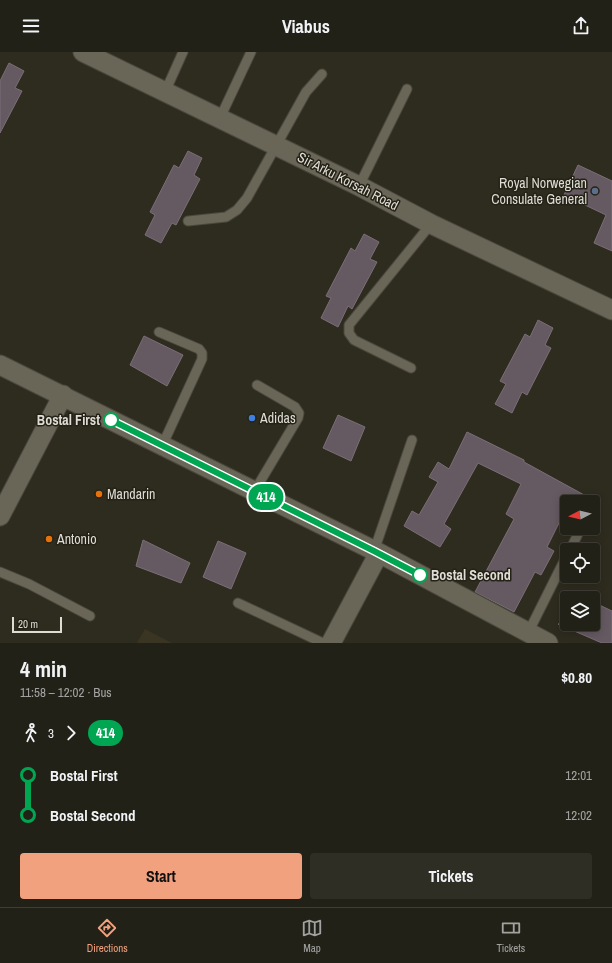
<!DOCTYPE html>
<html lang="en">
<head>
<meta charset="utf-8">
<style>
	body { margin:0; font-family:"Archivo Narrow",sans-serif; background:#2e2e24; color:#f1f3f6; height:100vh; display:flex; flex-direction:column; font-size:15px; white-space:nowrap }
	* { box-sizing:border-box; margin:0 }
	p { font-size:13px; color:#a2a3a1 }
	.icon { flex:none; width:22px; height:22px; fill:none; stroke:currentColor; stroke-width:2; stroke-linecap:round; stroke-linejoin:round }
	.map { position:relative; height:591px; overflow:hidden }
	.sheet { display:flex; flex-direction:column; background:#222117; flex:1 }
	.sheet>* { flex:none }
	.badge { padding:0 8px; border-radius:13px; font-size:14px; line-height:26px }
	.needle { width:26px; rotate:263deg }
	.buttons { position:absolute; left:560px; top:443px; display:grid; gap:8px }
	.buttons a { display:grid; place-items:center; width:40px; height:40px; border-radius:4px; background:#222117; box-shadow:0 2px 10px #0003,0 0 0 1px #3f3e36; font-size:20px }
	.scale { position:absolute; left:12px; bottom:10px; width:50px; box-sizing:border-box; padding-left:4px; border:2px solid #dedcd4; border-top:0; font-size:11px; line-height:14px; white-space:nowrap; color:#dedcd4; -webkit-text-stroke:3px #242216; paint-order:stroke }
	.map>.badge { position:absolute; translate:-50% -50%; box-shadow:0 0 0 2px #fff }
	.legs { display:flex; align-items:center; gap:6px; height:44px; padding:0 20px; font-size:13px }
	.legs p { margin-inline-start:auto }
	.headline { display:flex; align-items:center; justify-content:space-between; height:68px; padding:0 20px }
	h1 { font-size:22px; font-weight:800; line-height:30px }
	.button { display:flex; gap:8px; margin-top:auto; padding:8px 20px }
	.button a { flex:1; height:46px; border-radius:4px; background:#f2a17e; color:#111; font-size:16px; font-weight:800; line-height:46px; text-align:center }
	.button a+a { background:#2e2e24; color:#f1f3f6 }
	ul { padding:0 20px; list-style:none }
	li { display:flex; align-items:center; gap:14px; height:40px; font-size:15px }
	li i { display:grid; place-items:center; width:6px; height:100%; margin:0 5px; background:currentColor }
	li i::after { content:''; width:10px; height:10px; margin:-5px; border:3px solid; border-radius:50%; background:#222117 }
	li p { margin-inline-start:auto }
	li:first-child i { background:linear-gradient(#0000 50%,currentColor 0) }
	li:last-child i { background:linear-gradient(currentColor 50%,#0000 0) }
	header { display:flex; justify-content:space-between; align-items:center; height:52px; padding:0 20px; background:#222117; font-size:18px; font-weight:800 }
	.tab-bar { display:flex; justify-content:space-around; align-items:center; height:56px; border-top:1px solid #3f3e36; background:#222117; font-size:11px; color:#a2a3a1 }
	.tab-bar a { display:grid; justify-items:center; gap:2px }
	.tab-bar .current { color:#f2a17e }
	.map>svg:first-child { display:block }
	.built { fill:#393522 }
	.building { fill:#655962; stroke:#7b6e78 }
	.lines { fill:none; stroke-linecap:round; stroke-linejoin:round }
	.service-casing { stroke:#4a483d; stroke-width:11 }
	.minor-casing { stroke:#4a483d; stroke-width:21 }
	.service { stroke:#696658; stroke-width:9 }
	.minor { stroke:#696658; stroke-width:19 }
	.line-1-casing { stroke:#fff; stroke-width:9 }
	.line-1 { stroke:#00a651; stroke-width:6 }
	.service-dot { fill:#5c6f8a; stroke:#242216; stroke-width:1.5 }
	.shop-dot { fill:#3f7fe0; stroke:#242216; stroke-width:1.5 }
	.stop-1-dot { fill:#fff; stroke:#00a651; stroke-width:2 }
	.food-dot { fill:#e8710a; stroke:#242216; stroke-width:1.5 }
	.labels { text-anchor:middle; stroke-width:3; stroke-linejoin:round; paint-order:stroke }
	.street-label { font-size:14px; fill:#dedcd4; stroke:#242216 }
	.poi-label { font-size:14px; fill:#dedcd4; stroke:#242216; text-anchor:start }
	.stop-label { font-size:14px; font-weight:bold; fill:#dedcd4; stroke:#242216; text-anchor:end }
</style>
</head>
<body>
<header><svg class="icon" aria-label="menu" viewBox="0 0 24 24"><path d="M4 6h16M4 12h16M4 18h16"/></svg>Viabus<svg class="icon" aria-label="share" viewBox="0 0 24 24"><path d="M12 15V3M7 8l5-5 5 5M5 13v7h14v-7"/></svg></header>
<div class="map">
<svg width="612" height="591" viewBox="0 0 612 591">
	<rect width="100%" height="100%" fill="#2e2c1f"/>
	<path class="built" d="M 145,577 L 172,591 L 137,591 Z"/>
	<path class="building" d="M 9,11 L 24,19 L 15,36 L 22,39 L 0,81 L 0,29 Z
		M 188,99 L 202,106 L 194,123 L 200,127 L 176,173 L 172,171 L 161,191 L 145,183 L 155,163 L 150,160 L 174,113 L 179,116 Z
		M 578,113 L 612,129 L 612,199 L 594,191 L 606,163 L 564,143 Z
		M 364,182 L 379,190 L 370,207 L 377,210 L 352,257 L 348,254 L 338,275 L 321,266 L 331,246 L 326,244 L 351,196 L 355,199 Z
		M 538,268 L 553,276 L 545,293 L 551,296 L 527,343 L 522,340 L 512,361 L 495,352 L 506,332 L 500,329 L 525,282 L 530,285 Z
		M 144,284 L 183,303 L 167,334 L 130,313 Z
		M 338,363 L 365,375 L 351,409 L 323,396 Z
		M 467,380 L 524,408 L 524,410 L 597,450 L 567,450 L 567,455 L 547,495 L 554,499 L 541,523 L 535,520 L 514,560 L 475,540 L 514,467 L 506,462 L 521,432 L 478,411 L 444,472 L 451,477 L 440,495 L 404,474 L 412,459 L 419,463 L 438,430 L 429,425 L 438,410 L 449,417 Z
		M 143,488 L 190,511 L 181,531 L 136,514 Z
		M 218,489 L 246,501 L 231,537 L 203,525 Z
		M 593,550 L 612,559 L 612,591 L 602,591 L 558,572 L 593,572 Z"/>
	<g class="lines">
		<defs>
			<path id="service" d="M 165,40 L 183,0
				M 220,66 L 251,0
				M 359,134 L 407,37
				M 188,169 L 226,165 L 237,158 L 247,146 L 306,40 L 322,22
				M 159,280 L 199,297 L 202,301 L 202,307 L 162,394
				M 411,316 L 354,288 L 349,281 L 349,273 L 431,172
				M 254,440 L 298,366 L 299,361 L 295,355 L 257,333
				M 570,498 L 581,476
				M 374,499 L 412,388
				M 0,520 L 29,532 L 90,564
				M 238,551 L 323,591
				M 528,581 L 567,503"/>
			<path id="minor" d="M 83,0 L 359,134 L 431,172 L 612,258
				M 0,313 L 379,501 L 548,591
				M 0,464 L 63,343
				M 331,591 L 379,501"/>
		</defs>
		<use href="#service" class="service-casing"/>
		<use href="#minor" class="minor-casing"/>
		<use href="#service" class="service"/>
		<use href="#minor" class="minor"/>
	</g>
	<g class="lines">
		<defs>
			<path id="line-1" d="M 111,368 L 374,499 L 420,523"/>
		</defs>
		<use href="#line-1" class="line-1-casing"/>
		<use href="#line-1" class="line-1"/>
	</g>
	<circle class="service-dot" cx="595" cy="139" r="4"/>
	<circle class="shop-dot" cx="252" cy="366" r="4"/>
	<g class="stop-1-dot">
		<circle cx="111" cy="368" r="7"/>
		<circle cx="420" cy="523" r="7"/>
	</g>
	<g class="food-dot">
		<circle cx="99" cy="442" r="4"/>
		<circle cx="49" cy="487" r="4"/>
	</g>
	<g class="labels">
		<g class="street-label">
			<text transform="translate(348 129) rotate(27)" y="5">Sir Arku Korsah Road</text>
		</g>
		<g class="poi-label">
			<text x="587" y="136" text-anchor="end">Royal Norwegian<tspan x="587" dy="16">Consulate General</tspan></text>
			<text x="260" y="371">Adidas</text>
			<text x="107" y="447">Mandarin</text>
			<text x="57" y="492">Antonio</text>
		</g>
		<g class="stop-label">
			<text x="100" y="373">Bostal First</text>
			<text x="431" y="528" text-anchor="start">Bostal Second</text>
		</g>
	</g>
</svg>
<div class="buttons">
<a><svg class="needle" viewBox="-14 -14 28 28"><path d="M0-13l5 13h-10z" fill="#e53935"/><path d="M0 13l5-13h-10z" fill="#a2a3a1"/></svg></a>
<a><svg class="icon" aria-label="locate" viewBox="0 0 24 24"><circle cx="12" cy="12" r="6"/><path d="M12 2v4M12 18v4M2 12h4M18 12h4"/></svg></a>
<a><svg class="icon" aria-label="layers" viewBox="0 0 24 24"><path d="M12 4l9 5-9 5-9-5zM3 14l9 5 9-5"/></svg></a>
</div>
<div class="scale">20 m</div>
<b class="badge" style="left:266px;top:445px;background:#00a651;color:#fff">414</b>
</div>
<section class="sheet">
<div class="headline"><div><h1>4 min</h1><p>11:58 – 12:02 · Bus</p></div><b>$0.80</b></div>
<div class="legs"><svg class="icon" aria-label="walk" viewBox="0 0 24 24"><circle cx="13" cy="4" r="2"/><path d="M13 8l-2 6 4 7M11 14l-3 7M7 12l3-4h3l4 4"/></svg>3<svg class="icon" aria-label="forward" viewBox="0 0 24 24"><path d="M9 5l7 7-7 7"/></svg><b class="badge" style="background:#00a651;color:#fff">414</b></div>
<ul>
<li><i style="color:#00a651"></i><b>Bostal First</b><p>12:01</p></li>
<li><i style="color:#00a651"></i><b>Bostal Second</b><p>12:02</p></li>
</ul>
<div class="button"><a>Start</a><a>Tickets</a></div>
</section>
<nav class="tab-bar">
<a class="current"><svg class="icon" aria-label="directions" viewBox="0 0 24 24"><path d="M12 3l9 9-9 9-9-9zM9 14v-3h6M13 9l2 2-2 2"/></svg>Directions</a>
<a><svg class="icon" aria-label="map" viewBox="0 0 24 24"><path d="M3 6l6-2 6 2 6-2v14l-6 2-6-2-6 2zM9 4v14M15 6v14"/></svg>Map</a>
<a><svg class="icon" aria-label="tickets" viewBox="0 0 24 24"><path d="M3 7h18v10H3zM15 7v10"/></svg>Tickets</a>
</nav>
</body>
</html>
